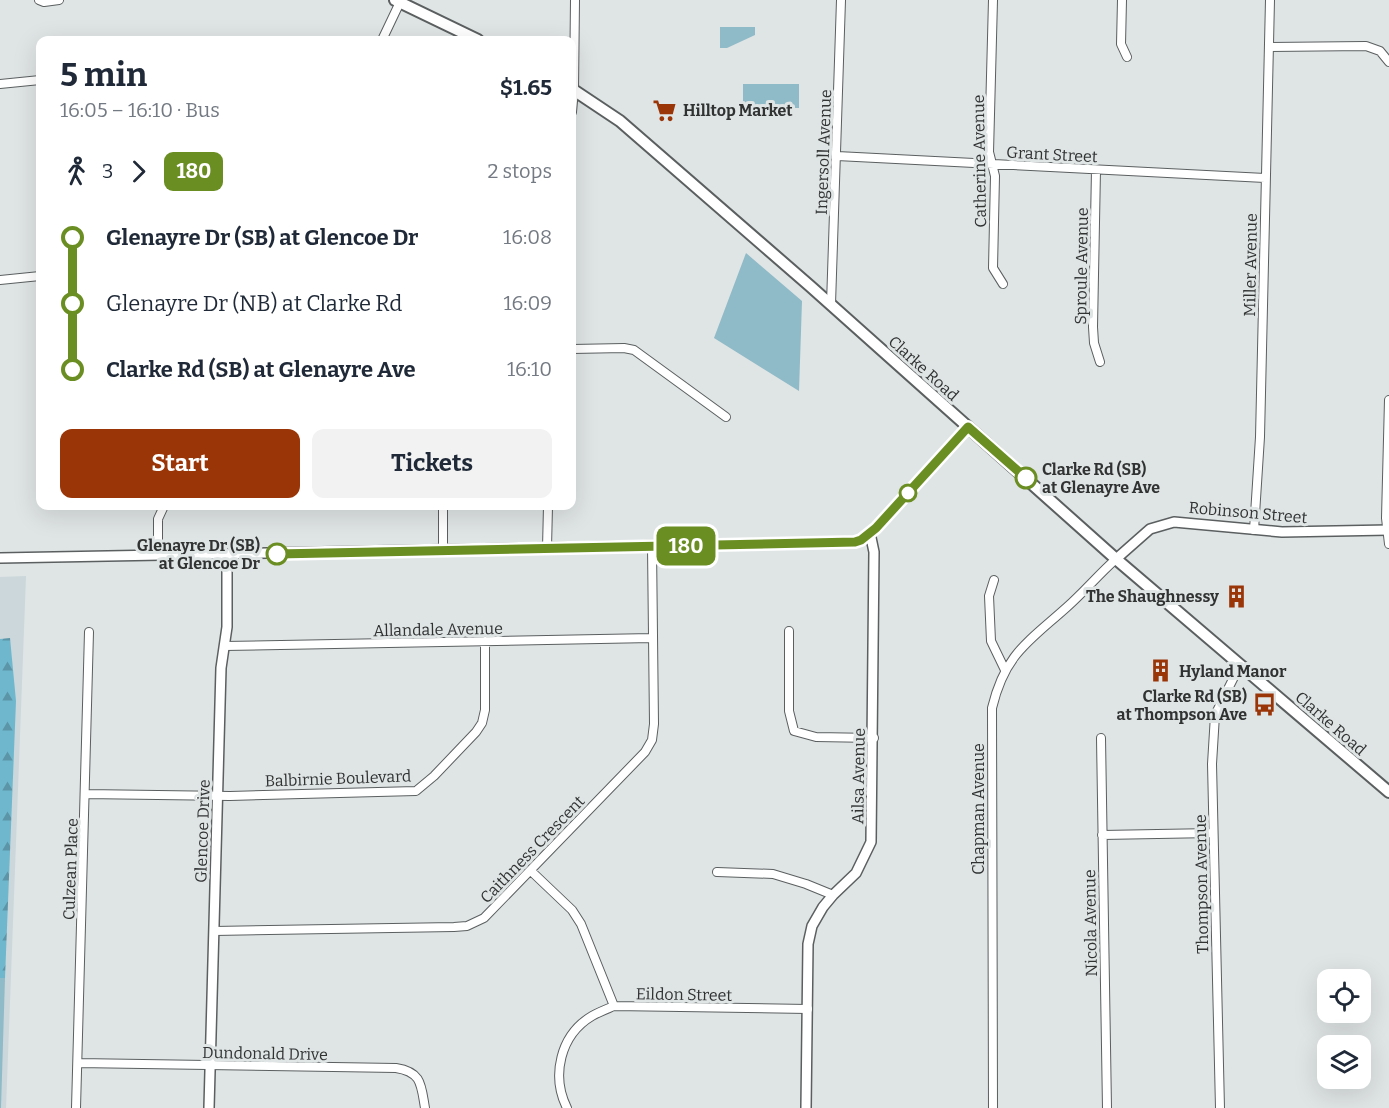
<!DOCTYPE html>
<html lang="en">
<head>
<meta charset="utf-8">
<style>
	body { margin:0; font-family:Bitter,serif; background:#f2f2f3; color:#1f2937; height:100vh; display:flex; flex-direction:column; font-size:22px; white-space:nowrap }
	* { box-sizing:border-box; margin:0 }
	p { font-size:20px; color:#747a83 }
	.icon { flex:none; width:33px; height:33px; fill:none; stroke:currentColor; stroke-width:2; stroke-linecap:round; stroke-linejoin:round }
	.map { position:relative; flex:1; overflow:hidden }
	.panel { position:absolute; left:36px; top:36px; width:540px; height:474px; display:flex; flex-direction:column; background:#fff; border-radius:12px; box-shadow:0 6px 24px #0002 }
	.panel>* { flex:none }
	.badge { padding:0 12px; border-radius:9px; font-size:21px; line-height:39px }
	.fabs { position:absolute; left:1317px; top:969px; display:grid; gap:12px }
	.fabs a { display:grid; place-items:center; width:54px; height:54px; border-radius:12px; background:#fff; box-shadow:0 6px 24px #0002; font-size:30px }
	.map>.badge { position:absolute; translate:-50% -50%; box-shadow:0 0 0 3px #fff }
	.legs { display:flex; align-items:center; gap:9px; height:66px; padding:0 24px; font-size:20px }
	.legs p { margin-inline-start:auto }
	.headline { display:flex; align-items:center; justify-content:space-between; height:102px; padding:0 24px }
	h1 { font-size:33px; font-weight:700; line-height:45px }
	.button { display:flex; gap:12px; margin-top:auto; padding:12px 24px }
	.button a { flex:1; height:69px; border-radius:12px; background:#9a3508; color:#fff; font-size:24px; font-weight:700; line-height:69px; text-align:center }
	.button a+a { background:#f2f2f3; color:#1f2937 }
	ul { padding:0 24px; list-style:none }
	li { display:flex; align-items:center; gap:21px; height:66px; font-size:22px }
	li i { display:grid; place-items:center; width:9px; height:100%; margin:0 8px; background:currentColor }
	li i::after { content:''; width:15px; height:15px; margin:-8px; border:4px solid; border-radius:50%; background:#fff }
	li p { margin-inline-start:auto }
	li:first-child i { background:linear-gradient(#0000 50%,currentColor 0) }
	li:last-child i { background:linear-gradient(currentColor 50%,#0000 0) }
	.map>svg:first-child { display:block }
	.built { fill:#cbd7db }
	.green { fill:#8fbac7 }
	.forest { fill:url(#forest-firs) }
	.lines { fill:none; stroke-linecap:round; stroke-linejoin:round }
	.minor-casing { stroke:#5b5f60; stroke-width:10 }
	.tertiary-casing { stroke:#5b5f60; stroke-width:12 }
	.secondary-casing { stroke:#5b5f60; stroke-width:14 }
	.minor { stroke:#fff; stroke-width:8 }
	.tertiary { stroke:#fff; stroke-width:9 }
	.secondary { stroke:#fff; stroke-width:10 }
	.line-1-casing { stroke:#fff; stroke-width:14 }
	.line-1 { stroke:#6b8e23; stroke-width:9 }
	.stop-1-dot { fill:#fff; stroke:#6b8e23; stroke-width:3 }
	.labels { text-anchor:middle; stroke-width:6; stroke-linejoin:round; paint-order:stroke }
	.poi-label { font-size:16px; font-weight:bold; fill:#313333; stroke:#dfe4e5; text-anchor:start }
	.street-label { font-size:16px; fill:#313333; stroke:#dfe4e5 }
	.stop-label { font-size:16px; font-weight:bold; fill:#313333; stroke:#dfe4e5; text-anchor:start }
</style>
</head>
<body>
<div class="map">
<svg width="1389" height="1108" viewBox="0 0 1389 1108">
	<defs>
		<pattern id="forest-firs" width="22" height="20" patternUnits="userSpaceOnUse" patternTransform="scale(1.5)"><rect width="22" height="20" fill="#6fb7cd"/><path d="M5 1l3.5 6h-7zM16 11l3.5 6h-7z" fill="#5c95a7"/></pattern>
	</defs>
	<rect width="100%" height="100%" fill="#dfe4e5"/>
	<path class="built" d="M 26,576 L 6,1108 L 0,1108 L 0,577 Z"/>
	<path class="green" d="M 720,27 L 755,27 L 755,35 L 727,48 L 720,48 Z
		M 743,84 L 799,84 L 799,108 L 743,108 Z
		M 746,253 L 802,301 L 799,391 L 714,338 Z
		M 0,978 L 5,978 L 1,1108 L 0,1108 Z"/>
	<path class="forest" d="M 10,638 L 16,701 L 5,978 L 0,978 L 0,639 Z"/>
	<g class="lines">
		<defs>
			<path id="minor" d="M 39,0 L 44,2 L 59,0
				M 993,0 L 989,152 L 995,176 L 993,268 L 1003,284
				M 1122,0 L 1121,44 L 1127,57
				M 382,40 L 401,0
				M 1270,47 L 1366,46 L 1380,51 L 1389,62
				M 0,84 L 40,80
				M 572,112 L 574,90 L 575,0
				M 837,156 L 1265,178
				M 1096,170 L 1093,327 L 1094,343 L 1100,362
				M 0,280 L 40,276
				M 831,304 L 841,0
				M 572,349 L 624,348 L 634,350 L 726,417
				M 1389,400 L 1386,518 L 1389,544
				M 443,506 L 443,550
				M 1254,530 L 1260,437 L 1270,0
				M 547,548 L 548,506
				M 158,555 L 158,519 L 164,506
				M 994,580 L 989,596 L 991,641 L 1005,670
				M 789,631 L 789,711 L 794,731 L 816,737 L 874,738
				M 224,646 L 652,638
				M 1101,738 L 1107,1108
				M 85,794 L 230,796 L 416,791 L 434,776 L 476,732 L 482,723 L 485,710 L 485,641
				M 1102,835 L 1213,833
				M 531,871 L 572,910 L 581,924 L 614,1006 L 808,1009
				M 717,872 L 773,874 L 806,884 L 833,895
				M 214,931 L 454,927 L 467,926 L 484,918 L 645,752 L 652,740 L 654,724 L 652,547
				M 78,1063 L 396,1068 C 422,1072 421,1085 425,1108
				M 76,1108 L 89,632
				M 567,1108 C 551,1076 560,1035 592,1016 C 599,1012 607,1009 614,1006
				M 993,1108 L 992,708 C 1005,654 1028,642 1067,607 C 1084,592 1099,574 1116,559
				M 1220,1108 L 1212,764 L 1215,715 L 1240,665"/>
			<path id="tertiary" d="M 0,558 L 855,542 L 861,540 L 876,528 L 968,427
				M 1116,559 L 1150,529 L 1174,522 L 1282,532 L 1389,530
				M 209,1108 L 221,668 L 227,627 L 227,555
				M 806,1108 L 808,944 L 812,926 L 823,907 L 833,895 L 856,873 L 871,842 L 874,552 L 870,533"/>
			<path id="secondary" d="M 395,0 L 478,40
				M 572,89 L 620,121 L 810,286 L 1116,559 L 1389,792"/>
		</defs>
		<use href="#minor" class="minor-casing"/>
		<use href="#tertiary" class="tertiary-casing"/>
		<use href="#secondary" class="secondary-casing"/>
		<use href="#minor" class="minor"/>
		<use href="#tertiary" class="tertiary"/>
		<use href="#secondary" class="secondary"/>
	</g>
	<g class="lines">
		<defs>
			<path id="line-1" d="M 277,554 L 855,542 L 861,540 L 876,528 L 968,427 L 1026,478"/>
		</defs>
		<use href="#line-1" class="line-1-casing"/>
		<use href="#line-1" class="line-1"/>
	</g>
	<defs>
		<symbol id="supermarket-bare" viewBox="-9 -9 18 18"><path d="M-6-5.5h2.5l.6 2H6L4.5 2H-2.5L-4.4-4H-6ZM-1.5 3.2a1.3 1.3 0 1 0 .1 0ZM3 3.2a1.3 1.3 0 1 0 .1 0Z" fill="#9a3508" stroke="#dfe4e5" stroke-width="2.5" paint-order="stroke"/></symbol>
		<symbol id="building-bare" viewBox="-9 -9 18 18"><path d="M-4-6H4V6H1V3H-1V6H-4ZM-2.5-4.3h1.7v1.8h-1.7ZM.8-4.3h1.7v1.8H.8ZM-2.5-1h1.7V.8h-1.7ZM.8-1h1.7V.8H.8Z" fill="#9a3508" stroke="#dfe4e5" stroke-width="2.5" paint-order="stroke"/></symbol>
		<symbol id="bus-bare" viewBox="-9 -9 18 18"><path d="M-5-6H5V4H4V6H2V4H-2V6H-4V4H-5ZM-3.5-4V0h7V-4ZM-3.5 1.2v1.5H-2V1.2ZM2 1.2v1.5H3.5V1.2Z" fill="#9a3508" stroke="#dfe4e5" stroke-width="2.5" paint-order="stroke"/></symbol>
	</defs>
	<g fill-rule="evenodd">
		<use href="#supermarket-bare" x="648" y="94" width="33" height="33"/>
		<use href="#building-bare" x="1220" y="580" width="33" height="33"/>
		<use href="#building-bare" x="1144" y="654" width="33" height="33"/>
		<use href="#bus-bare" x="1248" y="688" width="33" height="33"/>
	</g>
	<g class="stop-1-dot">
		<circle cx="1026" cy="478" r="10"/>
		<circle cx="908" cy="493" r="8"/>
		<circle cx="277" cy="554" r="10"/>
	</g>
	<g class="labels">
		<g class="poi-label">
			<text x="683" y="116">Hilltop Market</text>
			<text x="1219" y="602" text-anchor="end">The Shaughnessy</text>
			<text x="1179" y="677">Hyland Manor</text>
			<text x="1247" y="702" text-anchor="end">Clarke Rd (SB)<tspan x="1247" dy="18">at Thompson Ave</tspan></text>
		</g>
		<g class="street-label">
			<text transform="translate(823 152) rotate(-88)" y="6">Ingersoll Avenue</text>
			<text transform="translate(1052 154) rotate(3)" y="6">Grant Street</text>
			<text transform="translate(979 161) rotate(-91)" y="6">Catherine Avenue</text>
			<text transform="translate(1250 265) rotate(-89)" y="6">Miller Avenue</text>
			<text transform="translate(1081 266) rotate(-89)" y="6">Sproule Avenue</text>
			<text transform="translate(924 368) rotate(42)" y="6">Clarke Road</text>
			<text transform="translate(1248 512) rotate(5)" y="6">Robinson Street</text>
			<text transform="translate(438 629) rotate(-1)" y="6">Allandale Avenue</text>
			<text transform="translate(1331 723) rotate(41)" y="6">Clarke Road</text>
			<text transform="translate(858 776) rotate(-89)" y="6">Ailsa Avenue</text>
			<text transform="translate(338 778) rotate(-2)" y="6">Balbirnie Boulevard</text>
			<text transform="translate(978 809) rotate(-90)" y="6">Chapman Avenue</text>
			<text transform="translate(202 831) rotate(-88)" y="6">Glencoe Drive</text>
			<text transform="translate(532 849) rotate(-46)" y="6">Caithness Crescent</text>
			<text transform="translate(70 869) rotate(-88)" y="6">Culzean Place</text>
			<text transform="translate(1201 884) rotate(-91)" y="6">Thompson Avenue</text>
			<text transform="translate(1090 923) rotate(-91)" y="6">Nicola Avenue</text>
			<text transform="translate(684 994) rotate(1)" y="6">Eildon Street</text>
			<text transform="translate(265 1053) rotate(1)" y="6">Dundonald Drive</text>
		</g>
		<g class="stop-label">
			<text x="1042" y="475">Clarke Rd (SB)<tspan x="1042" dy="18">at Glenayre Ave</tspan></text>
			<text x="260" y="551" text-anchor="end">Glenayre Dr (SB)<tspan x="260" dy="18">at Glencoe Dr</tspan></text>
		</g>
	</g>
</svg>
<div class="fabs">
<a><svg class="icon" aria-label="locate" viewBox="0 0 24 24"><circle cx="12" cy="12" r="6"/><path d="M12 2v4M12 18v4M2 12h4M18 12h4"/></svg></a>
<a><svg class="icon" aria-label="layers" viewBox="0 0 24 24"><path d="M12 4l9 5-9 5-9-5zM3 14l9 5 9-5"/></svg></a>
</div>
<b class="badge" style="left:686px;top:546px;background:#6b8e23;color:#fff">180</b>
<section class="panel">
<div class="headline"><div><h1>5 min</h1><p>16:05 – 16:10 · Bus</p></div><b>$1.65</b></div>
<div class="legs"><svg class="icon" aria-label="walk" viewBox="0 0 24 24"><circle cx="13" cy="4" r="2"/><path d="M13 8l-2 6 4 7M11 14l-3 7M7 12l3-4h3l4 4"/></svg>3<svg class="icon" aria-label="forward" viewBox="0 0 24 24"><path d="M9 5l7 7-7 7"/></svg><b class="badge" style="background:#6b8e23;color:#fff">180</b><p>2 stops</p></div>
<ul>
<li><i style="color:#6b8e23"></i><b>Glenayre Dr (SB) at Glencoe Dr</b><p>16:08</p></li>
<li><i style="color:#6b8e23"></i><span>Glenayre Dr (NB) at Clarke Rd</span><p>16:09</p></li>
<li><i style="color:#6b8e23"></i><b>Clarke Rd (SB) at Glenayre Ave</b><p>16:10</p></li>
</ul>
<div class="button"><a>Start</a><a>Tickets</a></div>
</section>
</div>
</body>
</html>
